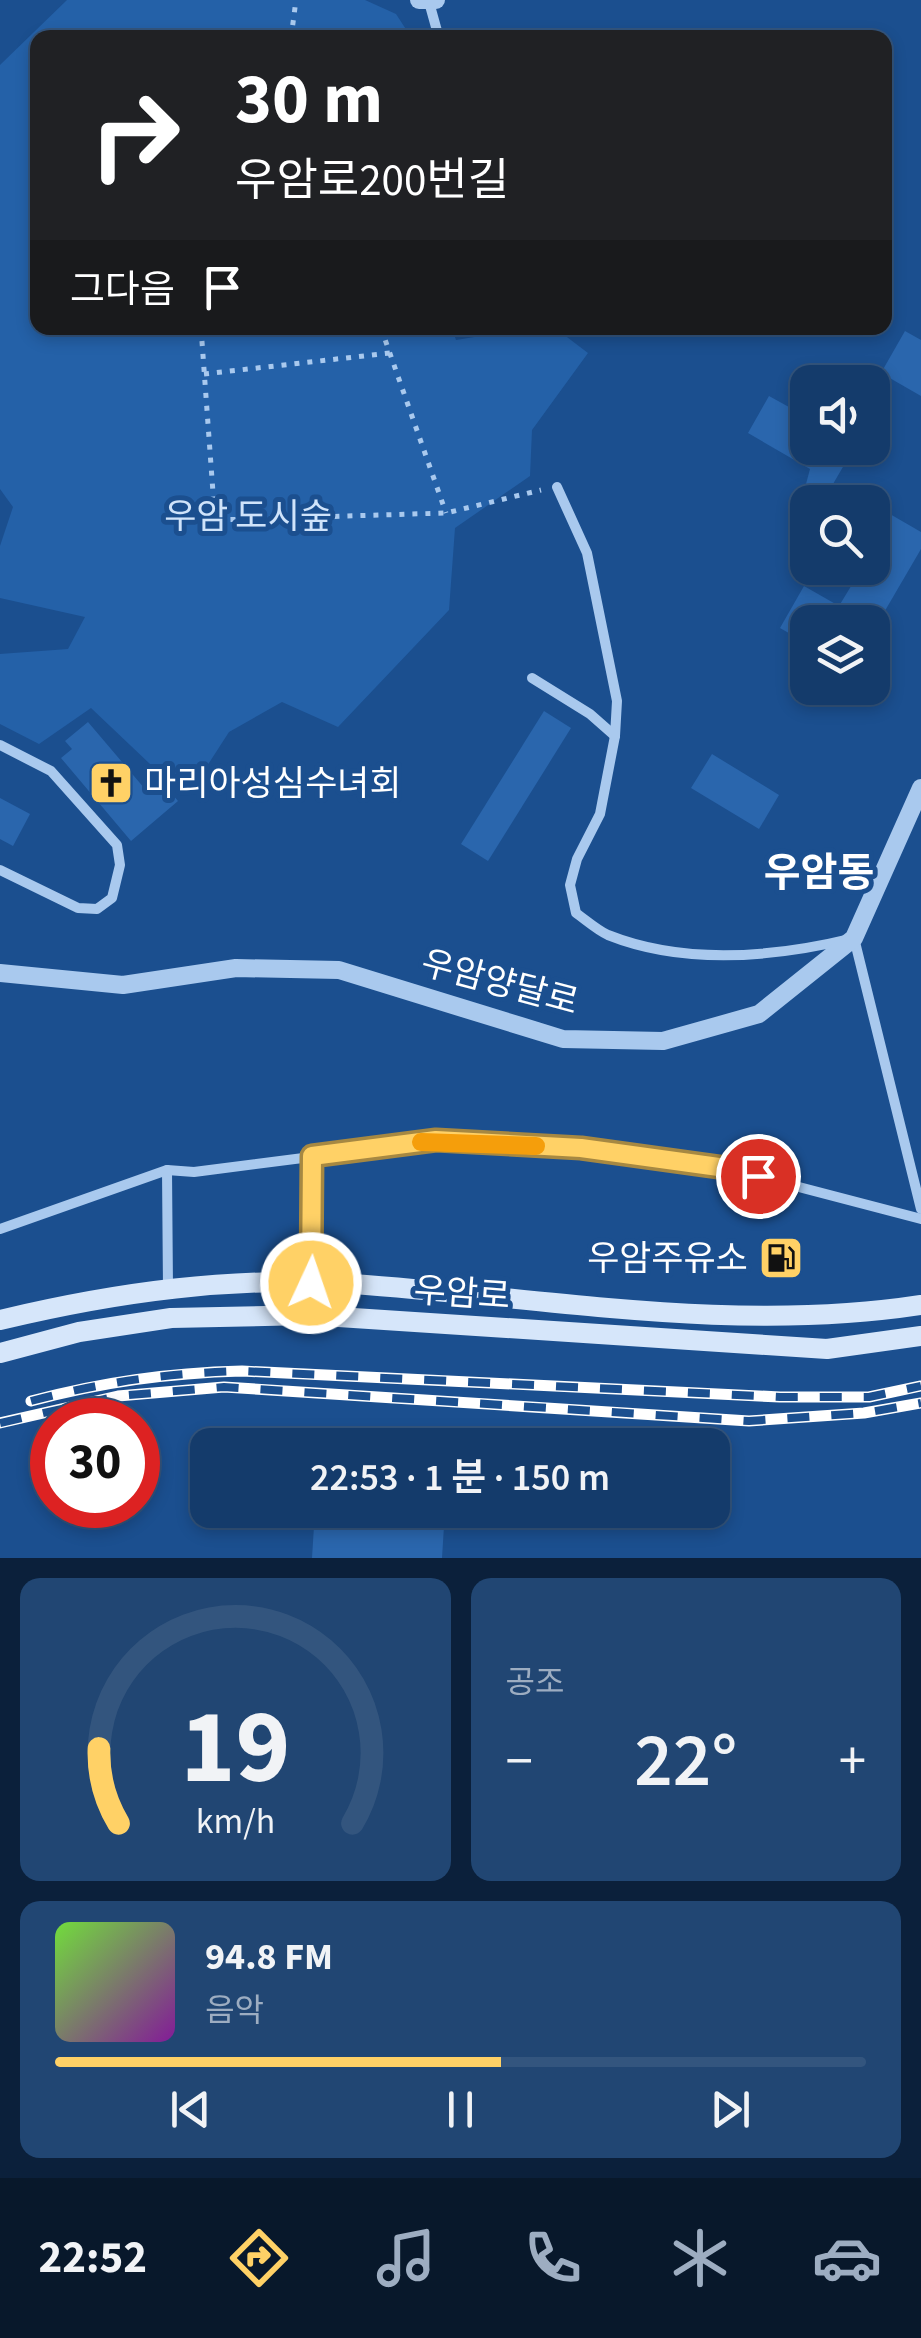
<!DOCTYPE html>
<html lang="ko">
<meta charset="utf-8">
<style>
body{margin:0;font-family:"Source Sans 3","Noto Sans KR",sans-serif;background:#214673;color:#f1f3f6;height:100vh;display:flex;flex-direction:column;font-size:38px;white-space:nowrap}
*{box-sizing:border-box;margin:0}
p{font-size:32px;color:#9dadc1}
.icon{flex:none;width:55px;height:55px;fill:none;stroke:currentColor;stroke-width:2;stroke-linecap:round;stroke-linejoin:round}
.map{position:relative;height:1558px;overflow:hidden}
.sheet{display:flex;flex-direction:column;gap:20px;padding:20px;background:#0b203b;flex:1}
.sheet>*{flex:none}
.top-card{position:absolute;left:30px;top:30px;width:862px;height:305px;border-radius:20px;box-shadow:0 5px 15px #0003,0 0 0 2px #33557e;background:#202124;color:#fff;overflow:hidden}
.controls{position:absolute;left:790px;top:365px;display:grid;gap:20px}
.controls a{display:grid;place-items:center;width:100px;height:100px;border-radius:20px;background:#143b6b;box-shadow:0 5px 15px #0003,0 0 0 2px #33557e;font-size:50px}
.speed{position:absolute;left:30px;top:1398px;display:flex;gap:20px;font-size:50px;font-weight:700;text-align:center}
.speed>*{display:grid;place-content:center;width:130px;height:130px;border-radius:50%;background:#143b6b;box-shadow:0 5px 15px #0003,0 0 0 2px #33557e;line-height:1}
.speed .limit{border:15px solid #d22;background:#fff;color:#111}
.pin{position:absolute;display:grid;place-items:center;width:85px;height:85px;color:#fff;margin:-42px;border:5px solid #fff;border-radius:50%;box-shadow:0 2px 10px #0007}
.me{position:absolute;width:110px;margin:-55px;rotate:3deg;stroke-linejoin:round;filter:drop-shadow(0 0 8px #0008)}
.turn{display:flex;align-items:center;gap:35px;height:210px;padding:0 40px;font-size:45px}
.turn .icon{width:130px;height:130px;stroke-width:2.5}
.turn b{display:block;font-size:70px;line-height:85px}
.then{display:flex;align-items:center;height:95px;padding:0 40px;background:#0003;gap:20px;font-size:38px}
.big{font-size:75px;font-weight:600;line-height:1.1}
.sheet .tile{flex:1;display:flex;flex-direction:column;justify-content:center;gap:15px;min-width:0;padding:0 35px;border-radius:20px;background:#214673}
.sheet .dial{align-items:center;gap:0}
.dial svg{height:260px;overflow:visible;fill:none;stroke:#33557e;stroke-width:7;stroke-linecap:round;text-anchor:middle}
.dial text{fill:#f1f3f6;stroke:none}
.song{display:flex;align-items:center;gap:30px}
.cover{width:120px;height:120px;border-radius:15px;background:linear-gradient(135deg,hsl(100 70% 55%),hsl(290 70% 35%))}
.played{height:10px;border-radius:5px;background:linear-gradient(90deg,#ffd166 55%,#33557e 55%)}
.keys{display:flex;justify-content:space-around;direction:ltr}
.heat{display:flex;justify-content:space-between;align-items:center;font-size:55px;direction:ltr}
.sheet .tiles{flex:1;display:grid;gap:20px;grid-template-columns:1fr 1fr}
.tile:last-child{grid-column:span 2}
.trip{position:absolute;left:190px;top:1428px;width:540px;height:100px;border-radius:20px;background:#143b6b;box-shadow:0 5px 15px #0003,0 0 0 2px #33557e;font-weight:600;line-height:100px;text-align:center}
.tab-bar{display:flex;height:160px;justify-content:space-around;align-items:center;background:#08182b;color:#9dadc1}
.tab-bar .icon{width:70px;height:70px}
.tab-bar .on{color:#ffd166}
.tab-bar b{font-size:45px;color:#f1f3f6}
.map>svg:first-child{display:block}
</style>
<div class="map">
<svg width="921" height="1558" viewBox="0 0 921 1558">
<rect width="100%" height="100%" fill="#1b4f8f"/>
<!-- green -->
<polygon fill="#2461a8" points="67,0 365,0 396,14 411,37 38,38 38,328 452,328 456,340 531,328 555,328 588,353 532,430 530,476 455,528 449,610 338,727 282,702 229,732 198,780 169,782 91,708 39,744 0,724 0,654 68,649 85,617 0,598 0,546 13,507 0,489 0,65"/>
<!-- building -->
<g fill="#2a66ad">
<polygon points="905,331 921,340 921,396 881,373"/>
<polygon points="769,396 798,412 808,396 808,448 854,448 826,496 806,484 810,469 748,433"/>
<polygon points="883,510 921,532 921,549 872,633 872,622 808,622 808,644 780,628 804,586 839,606 862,568 872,568 872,528"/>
<polygon points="544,711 571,728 488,861 461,844"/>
<polygon points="88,722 145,789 158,778 178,801 131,841 61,758 72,749 65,741"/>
<polygon points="712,754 779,795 759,829 691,788"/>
<polygon points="0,798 30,814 13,846 0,839"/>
<polygon points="315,1510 445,1510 442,1558 312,1558"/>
</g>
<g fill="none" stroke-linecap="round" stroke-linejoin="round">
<!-- path -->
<g stroke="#a9c9ee" stroke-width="5" stroke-dasharray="5 8" stroke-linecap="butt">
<polyline points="291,38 296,0"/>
<polyline points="201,328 215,520 446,513 541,490"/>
<polyline points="381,328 446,513"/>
<polyline points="204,374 390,353"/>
</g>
<!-- minor -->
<g stroke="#a9c9ee" stroke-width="10">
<polyline points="429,2 439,38"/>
<path d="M557 487 587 553 617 701 615 736 600 814 577 859 570 885 576 913C586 920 597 930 608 935 686 966 776 957 854 938L921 1209"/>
<polyline points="532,678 590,714 615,736"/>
<polyline points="0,745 51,771 117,845 120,865 112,898 97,909 78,908 0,870"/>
<polyline points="167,1170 168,1289"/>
<polyline points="0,1229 167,1170 194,1172 436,1141 581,1148 726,1168 921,1219"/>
<polyline points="311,1283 312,1156"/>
</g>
<!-- tertiary -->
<g stroke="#a9c9ee" stroke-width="18">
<polyline points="419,0 436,0"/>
<polyline points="0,973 123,985 236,968 339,970 563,1039 663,1041 759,1014 854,938 921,788"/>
</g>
<!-- secondary -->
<g stroke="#d6e6fa" stroke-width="20">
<path d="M0 1320C117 1292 233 1276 353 1284 541 1297 733 1334 921 1305"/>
<polyline points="0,1353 79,1332 171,1318 308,1315 827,1349 921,1336"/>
</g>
<defs>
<g id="rail">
<path d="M31 1401C103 1382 167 1373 242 1371L780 1397H869L921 1386"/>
<polyline points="0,1423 118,1396 224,1387 749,1421 864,1413 921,1403"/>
</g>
</defs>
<!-- rail casing -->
<use href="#rail" stroke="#fff" stroke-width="11"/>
<!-- rail -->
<use href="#rail" stroke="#1b4f8f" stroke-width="8" stroke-dasharray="22" stroke-linecap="butt"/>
</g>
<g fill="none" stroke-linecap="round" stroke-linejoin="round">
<defs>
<polyline id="route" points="311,1283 312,1156 436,1140 581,1148 726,1168 758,1176"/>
</defs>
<!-- route casing -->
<use href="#route" stroke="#a68842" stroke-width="25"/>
<!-- route -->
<use href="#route" stroke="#ffd166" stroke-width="18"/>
<!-- slow -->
<polyline stroke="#f59e0b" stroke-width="18" points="421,1142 536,1146"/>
</g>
<!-- icons -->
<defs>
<symbol id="church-square" viewBox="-11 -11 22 22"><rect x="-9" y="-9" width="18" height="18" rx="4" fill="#ffd166" stroke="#1b4f8f"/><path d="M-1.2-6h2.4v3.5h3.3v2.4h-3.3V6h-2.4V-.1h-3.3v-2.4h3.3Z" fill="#111"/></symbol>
<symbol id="fuel-square" viewBox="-11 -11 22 22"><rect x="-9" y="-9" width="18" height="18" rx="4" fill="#ffd166" stroke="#1b4f8f"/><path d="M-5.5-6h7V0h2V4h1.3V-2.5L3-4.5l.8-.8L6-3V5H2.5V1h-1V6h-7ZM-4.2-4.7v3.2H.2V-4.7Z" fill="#111"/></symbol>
</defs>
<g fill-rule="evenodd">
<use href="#church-square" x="86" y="758" width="50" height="50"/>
<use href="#fuel-square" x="756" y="1233" width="50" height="50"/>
</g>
<g text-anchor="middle" stroke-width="10" stroke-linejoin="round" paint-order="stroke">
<!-- park labels -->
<g font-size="35" fill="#cfe3fa" stroke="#1b4f8f">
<text x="248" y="528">우암 도시숲</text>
</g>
<!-- poi labels -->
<g font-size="35" fill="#fff" stroke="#1b4f8f" text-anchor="start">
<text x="144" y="795">마리아성심수녀회</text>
<text x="748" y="1270" text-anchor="end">우암주유소</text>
</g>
<!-- street labels -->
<g font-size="35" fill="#fff" stroke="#1b4f8f">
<text transform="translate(500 982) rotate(15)" y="12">우암양달로</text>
<text transform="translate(462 1293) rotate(4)" y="12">우암로</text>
</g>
<!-- quarter labels -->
<g font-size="40" font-weight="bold" fill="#fff" stroke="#1b4f8f">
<text x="819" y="886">우암동</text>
</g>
</g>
</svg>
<div class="controls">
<a><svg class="icon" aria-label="sound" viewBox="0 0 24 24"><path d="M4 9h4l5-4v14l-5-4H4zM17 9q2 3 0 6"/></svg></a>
<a><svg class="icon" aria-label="search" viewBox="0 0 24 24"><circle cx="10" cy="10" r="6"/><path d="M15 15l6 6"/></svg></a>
<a><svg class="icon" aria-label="layers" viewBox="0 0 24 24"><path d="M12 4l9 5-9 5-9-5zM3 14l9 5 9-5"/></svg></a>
</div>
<div class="speed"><div class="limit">30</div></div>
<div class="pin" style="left:758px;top:1176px;background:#d93025"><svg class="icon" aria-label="arrive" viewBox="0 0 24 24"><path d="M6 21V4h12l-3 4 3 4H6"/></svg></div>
<svg class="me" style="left:311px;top:1283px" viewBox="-20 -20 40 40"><circle r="17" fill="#ffd166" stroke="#fff" stroke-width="3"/><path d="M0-11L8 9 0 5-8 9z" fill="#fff"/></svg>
<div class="trip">22:53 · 1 분 · 150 m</div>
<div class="top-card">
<div class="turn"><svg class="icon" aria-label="right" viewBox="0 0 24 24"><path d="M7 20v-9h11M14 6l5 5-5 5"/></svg><div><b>30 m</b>우암로200번길</div></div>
<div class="then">그다음<svg class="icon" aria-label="arrive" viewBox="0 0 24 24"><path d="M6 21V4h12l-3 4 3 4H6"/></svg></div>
</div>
</div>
<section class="sheet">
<div class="tiles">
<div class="tile dial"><svg viewBox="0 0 100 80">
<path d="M14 69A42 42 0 1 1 86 69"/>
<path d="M14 69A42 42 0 0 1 8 46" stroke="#ffd166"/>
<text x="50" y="56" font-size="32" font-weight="700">19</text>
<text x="50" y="72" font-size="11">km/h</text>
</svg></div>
<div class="tile"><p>공조</p>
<div class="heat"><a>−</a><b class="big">22°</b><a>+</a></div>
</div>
<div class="tile">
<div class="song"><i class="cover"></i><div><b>94.8 FM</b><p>음악</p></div></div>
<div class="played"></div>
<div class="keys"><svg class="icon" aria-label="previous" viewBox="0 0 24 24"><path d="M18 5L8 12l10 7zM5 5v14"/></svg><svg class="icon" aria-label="pause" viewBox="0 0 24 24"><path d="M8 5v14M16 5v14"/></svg><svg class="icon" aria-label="next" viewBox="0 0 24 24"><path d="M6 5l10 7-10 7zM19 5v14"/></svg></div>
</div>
</div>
</section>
<nav class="tab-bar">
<b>22:52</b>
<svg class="icon on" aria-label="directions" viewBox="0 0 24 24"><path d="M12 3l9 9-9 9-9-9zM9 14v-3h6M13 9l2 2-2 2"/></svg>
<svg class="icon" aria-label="music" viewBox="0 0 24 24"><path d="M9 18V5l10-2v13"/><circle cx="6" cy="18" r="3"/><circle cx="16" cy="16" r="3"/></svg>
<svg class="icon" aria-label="phone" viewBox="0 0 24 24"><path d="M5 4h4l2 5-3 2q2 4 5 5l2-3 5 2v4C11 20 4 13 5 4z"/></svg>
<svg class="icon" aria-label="climate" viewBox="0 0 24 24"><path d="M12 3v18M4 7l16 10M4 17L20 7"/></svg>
<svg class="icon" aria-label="car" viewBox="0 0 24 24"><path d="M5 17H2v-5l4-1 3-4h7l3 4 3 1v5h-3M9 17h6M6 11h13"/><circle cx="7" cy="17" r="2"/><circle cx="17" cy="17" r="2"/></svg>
</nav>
